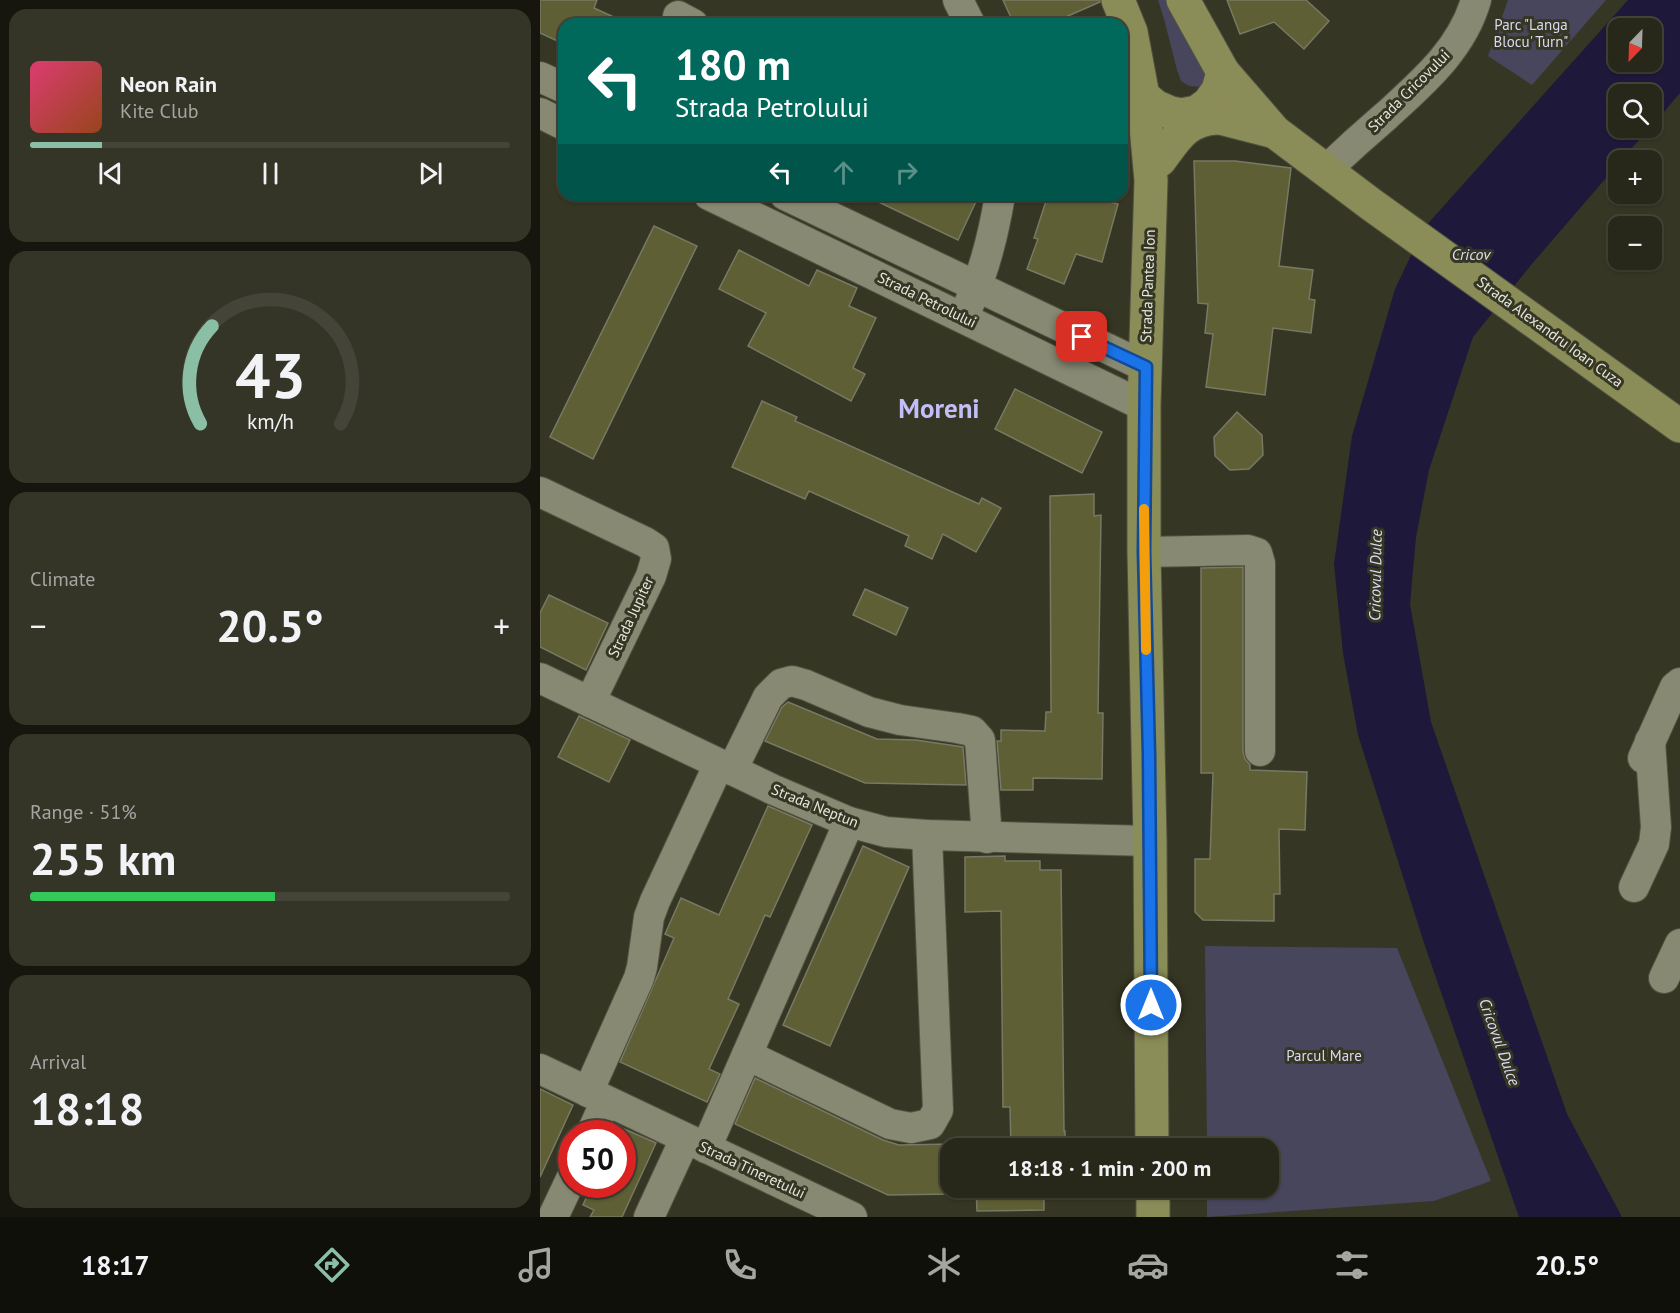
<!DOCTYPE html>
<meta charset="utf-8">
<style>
body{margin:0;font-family:"PT Sans",sans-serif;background:#343427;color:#f1f3f6;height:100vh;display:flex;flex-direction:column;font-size:22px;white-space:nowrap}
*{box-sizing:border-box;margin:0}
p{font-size:20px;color:#a5a6a2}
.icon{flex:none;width:33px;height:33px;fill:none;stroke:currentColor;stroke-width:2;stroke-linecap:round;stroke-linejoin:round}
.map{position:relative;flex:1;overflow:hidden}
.side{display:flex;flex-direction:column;gap:9px;padding:9px;background:#16160e;width:540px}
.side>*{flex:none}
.guide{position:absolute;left:18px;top:18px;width:570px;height:183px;border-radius:18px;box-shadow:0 2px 4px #0004,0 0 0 2px #444439;background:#00695c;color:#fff;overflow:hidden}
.needle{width:39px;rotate:203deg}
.fabs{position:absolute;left:1068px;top:18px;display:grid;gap:12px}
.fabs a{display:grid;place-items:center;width:54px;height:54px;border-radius:12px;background:#28281a;box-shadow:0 2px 4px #0004,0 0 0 2px #444439;font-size:30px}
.speed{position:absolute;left:18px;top:1120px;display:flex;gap:12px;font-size:30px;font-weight:700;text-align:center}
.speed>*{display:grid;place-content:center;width:78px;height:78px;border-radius:50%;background:#28281a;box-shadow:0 2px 4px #0004,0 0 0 2px #444439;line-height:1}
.speed .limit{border:9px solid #d22;background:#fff;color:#111}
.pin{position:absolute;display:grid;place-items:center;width:51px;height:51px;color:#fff;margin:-26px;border-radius:12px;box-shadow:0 3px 9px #0006}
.me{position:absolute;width:66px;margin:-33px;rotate:0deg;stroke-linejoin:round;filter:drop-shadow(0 0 4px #0008)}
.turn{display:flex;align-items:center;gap:21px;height:126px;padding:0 18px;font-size:27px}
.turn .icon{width:78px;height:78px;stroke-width:2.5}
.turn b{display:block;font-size:42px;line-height:51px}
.lanes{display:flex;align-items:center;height:57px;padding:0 18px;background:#0003;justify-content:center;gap:30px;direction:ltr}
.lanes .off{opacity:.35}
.big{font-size:45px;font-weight:600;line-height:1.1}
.side .tile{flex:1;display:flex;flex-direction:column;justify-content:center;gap:9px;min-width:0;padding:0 21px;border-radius:18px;background:#343427}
.side .dial{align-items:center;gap:0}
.dial svg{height:156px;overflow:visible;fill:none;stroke:#444439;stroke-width:7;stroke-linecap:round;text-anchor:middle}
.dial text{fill:#f1f3f6;stroke:none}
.song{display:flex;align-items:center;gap:18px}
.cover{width:72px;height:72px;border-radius:9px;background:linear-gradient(135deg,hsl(340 70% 55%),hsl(20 70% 35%))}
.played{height:6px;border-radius:3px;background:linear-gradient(90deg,#8abfa5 15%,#444439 15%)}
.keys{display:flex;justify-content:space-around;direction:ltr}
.heat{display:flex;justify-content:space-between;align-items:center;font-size:33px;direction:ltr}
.charge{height:9px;border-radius:4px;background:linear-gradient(90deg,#34c759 51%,#444439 0)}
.trip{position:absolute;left:400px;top:1138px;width:339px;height:60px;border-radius:18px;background:#28281a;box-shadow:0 2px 4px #0004,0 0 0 2px #444439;font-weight:600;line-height:60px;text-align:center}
.tab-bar{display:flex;height:96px;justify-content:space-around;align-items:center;background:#10100a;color:#a5a6a2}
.tab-bar .icon{width:42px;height:42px}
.tab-bar .current{color:#8abfa5}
.tab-bar b{font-size:27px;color:#f1f3f6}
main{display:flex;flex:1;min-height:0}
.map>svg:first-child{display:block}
</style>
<main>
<section class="side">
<div class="tile">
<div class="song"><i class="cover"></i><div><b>Neon Rain</b><p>Kite Club</p></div></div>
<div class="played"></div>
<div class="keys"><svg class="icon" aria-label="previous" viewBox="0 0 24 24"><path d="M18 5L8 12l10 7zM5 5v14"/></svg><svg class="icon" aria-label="pause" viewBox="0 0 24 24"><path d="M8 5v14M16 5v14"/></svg><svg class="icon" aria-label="next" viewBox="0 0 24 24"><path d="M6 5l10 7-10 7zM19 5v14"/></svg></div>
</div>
<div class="tile dial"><svg viewBox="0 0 100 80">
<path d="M14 69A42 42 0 1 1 86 69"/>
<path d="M14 69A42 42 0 0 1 20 19" stroke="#8abfa5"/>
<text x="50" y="56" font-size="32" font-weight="700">43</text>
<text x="50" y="72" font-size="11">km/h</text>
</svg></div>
<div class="tile"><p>Climate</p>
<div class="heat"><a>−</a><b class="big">20.5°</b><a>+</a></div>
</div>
<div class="tile"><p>Range · 51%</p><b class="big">255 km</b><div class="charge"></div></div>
<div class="tile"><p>Arrival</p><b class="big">18:18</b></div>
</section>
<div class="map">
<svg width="1140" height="1217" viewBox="0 0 1140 1217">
<rect width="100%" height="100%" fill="#353623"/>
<!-- green -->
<g fill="#48465d">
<polygon points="618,0 635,0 674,66 662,87 649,86 641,81 637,70 624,19"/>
<polygon points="968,0 1066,0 992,85 948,56"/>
<polygon points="665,946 857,948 951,1181 894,1201 667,1217 667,1188 729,1188 729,1149 667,1149"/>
</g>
<!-- water -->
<path fill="#1e183a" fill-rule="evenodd" d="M1088 0H1140V93L1112 126V94H1078V128H1110L1081 160H1078V164L991 265 933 337 889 470 876 537 870 604 891 722 1027 1114 1082 1217H979L885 946 818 735 803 653 794 564 812 436 855 289 884 228ZM1078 28H1112V62H1078Z"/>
<!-- building -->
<g fill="#5e5f34" stroke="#787964" stroke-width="1.5">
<polygon points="0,0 57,0 54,8 89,24 24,24 24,44 0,33"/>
<polygon points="463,0 560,0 560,2 521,19 523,24 474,24"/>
<polygon points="687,0 766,0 789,21 764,49 734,22 700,34"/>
<polygon points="654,161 695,161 751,168 739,266 773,270 769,299 775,300 771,333 733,328 725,395 666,387 673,334 665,333 668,304 658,303"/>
<polygon points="324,195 439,195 418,240"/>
<polygon points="508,195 553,195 553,198 578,204 562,262 536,254 524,284 487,269 498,239 494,238"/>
<polygon points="114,226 157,246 53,459 10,437"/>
<polygon points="199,250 269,286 277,270 317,288 309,306 336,318 313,368 325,374 311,401 208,346 226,313 179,289"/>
<polygon points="475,389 562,432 542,473 455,429"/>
<polygon points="222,401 257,417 255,421 439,504 442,498 461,508 436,552 403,534 392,559 365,546 369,536 269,491 265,499 192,467"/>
<polygon points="697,412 722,435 723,455 709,469 690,470 675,456 674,437"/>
<polygon points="554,494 554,516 561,515 558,713 563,713 562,779 493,778 493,790 461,790 457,741 461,741 461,730 505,731 506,712 511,712 510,496"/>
<polygon points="703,567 703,752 705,759 710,765 710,770 767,772 765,830 739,829 740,894 734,894 734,921 663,920 655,912 655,859 670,859 673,773 661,773 661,568"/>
<polygon points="325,589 368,608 356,635 313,615"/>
<polygon points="9,595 68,623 46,670 0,647 0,613"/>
<polygon points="248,702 337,739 376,740 423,747 426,785 325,783 225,741 242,707"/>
<polygon points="39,716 90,740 69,782 18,757"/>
<polygon points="228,806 272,825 230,917 225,915 188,999 199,1004 169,1069 180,1074 167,1102 80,1062 134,938 125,934 141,898 179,915"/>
<polygon points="323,846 369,867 290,1046 243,1025"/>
<polygon points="465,856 465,861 500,861 500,870 521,870 524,1131 525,1131 525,1149 471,1149 470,1107 463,1107 461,911 425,912 425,857"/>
<polygon points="215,1078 343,1140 359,1145 411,1144 411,1194 348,1195 195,1124"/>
<polygon points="0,1089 33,1105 0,1177"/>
<polygon points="82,1128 116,1143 82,1217 50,1217 54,1210 43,1205 52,1185 82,1185"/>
<polygon points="436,1188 504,1188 504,1210 437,1211"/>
</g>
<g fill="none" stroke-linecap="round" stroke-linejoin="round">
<defs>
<g id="minor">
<polyline points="418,0 430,24"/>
<polyline points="138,16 153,24"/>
<polyline points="0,77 24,88"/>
<polyline points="0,113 24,125"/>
<path d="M785 171C805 152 826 133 847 115 883 82 922 49 936 0"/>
<polyline points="169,195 604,406"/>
<polyline points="245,195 606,367"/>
<path d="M429 304C445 270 454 232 460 195"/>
<polyline points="0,492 105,542 114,548 116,559 111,576 50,702"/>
<polyline points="604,552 708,550 717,553 720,563 720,751"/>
<polyline points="0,678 234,790 309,822 346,832 387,835 610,841"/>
<polyline points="1103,758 1135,687 1140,683"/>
<polyline points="192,770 228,697 241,684 252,681 266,685 329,712 360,720 417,728 432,731 440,740 447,838"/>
<polyline points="1094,887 1114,844 1116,827 1110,741"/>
<polyline points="1124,978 1140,944"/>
<polyline points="207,1055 350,1124 371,1128 390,1124 398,1110 387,835"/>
<polyline points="0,1069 312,1217"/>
<polyline points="48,1092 99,978 102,967 109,917 115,901 179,764"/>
<polyline points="51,1134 66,1101"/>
<polyline points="166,1148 309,822"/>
<polyline points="13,1217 32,1177"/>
<polyline points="109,1217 145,1139"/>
</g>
<g id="major">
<polyline points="578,0 591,32 603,96 615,106 631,113 641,115 657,112 669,103 678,90 683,72 643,0"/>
<polyline points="683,72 735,132 832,205 1140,426"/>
<polyline points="603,96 611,180 604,406 604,552 610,841 612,1149"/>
<polyline points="657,112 735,132"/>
<path d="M620 160C637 137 646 120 676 118"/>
<polyline points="613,1188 613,1217"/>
</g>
</defs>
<!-- minor casing -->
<use href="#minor" stroke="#525241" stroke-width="32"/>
<!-- major casing -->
<use href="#major" stroke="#525241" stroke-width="35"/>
<!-- minor -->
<use href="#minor" stroke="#878973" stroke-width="30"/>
<!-- major -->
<use href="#major" stroke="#8b8d58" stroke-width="33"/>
</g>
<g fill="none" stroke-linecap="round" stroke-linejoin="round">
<defs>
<polyline id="route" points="542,337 606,367 604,552 609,755 611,1005"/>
</defs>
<!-- route casing -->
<use href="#route" stroke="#114b97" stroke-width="15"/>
<!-- route -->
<use href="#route" stroke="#1a73e8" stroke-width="10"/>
<!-- slow -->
<polyline stroke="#f59e0b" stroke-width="10" points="604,509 606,650"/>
</g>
<g text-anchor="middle" stroke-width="6" stroke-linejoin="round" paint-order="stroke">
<!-- park labels -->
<g font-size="15" fill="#dbd9f4" stroke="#353623">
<text x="991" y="30">Parc "Langa<tspan x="991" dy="17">Blocu' Turn"</tspan></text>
<text x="784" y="1061">Parcul Mare</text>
</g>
<!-- street labels -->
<g font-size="15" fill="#e7e8dc" stroke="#353623">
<text transform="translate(869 91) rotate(-45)" y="5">Strada Cricovului</text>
<text transform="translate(608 286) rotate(-88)" y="5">Strada Pantea Ion</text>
<text transform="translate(387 300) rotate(26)" y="5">Strada Petrolului</text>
<text transform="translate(1010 332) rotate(36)" y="5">Strada Alexandru Ioan Cuza</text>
<text transform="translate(91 617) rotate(-65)" y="5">Strada Jupiter</text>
<text transform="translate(275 806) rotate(22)" y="5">Strada Neptun</text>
<text transform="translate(212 1170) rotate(25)" y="5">Strada Tineretului</text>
</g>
<!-- water labels -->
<g font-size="16" font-style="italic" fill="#dddbf6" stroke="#353623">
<text x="931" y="260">Cricov</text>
<text transform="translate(835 575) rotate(-89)" y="6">Cricovul Dulce</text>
<text transform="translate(960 1042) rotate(70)" y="6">Cricovul Dulce</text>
</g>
<!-- town labels -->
<g font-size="27" font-weight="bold" fill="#c3bef8" stroke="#353623">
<text x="399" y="418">Moreni</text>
</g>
</g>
</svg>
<div class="fabs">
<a><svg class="needle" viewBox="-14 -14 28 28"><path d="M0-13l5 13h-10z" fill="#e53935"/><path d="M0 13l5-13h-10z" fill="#a5a6a2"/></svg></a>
<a><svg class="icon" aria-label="search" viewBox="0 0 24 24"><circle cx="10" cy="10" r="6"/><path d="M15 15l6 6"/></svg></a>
<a>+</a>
<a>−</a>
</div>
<div class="speed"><div class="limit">50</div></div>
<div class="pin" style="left:542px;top:337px;background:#d93025"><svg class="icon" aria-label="arrive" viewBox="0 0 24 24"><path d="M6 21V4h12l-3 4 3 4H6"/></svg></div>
<svg class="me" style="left:611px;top:1005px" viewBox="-20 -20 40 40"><circle r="17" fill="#1a73e8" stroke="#fff" stroke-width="3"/><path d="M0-11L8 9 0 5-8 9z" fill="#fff"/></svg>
<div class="trip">18:18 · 1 min · 200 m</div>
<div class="guide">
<div class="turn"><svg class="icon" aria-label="left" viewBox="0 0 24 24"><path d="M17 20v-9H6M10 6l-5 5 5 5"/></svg><div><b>180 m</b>Strada Petrolului</div></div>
<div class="lanes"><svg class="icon" aria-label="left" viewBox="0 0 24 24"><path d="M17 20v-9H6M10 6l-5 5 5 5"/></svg><svg class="icon off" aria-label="ahead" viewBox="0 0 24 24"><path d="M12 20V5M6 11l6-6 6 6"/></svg><svg class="icon off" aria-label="right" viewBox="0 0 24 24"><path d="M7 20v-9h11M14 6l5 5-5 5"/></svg></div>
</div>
</div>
</main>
<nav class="tab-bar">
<b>18:17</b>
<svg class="icon current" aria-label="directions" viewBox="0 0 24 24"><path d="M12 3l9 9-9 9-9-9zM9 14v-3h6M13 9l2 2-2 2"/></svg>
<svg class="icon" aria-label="music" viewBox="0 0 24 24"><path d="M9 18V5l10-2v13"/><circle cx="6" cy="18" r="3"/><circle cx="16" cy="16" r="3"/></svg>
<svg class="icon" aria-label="phone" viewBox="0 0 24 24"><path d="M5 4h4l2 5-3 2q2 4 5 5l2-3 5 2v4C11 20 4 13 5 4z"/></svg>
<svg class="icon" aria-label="climate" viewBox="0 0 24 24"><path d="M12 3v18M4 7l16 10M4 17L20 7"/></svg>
<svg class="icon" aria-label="car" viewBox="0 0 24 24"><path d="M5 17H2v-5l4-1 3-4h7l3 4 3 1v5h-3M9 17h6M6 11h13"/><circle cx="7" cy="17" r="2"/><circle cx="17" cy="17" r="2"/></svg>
<svg class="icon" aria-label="filters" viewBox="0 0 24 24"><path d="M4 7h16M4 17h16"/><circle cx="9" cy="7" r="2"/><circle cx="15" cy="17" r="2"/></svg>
<b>20.5°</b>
</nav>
